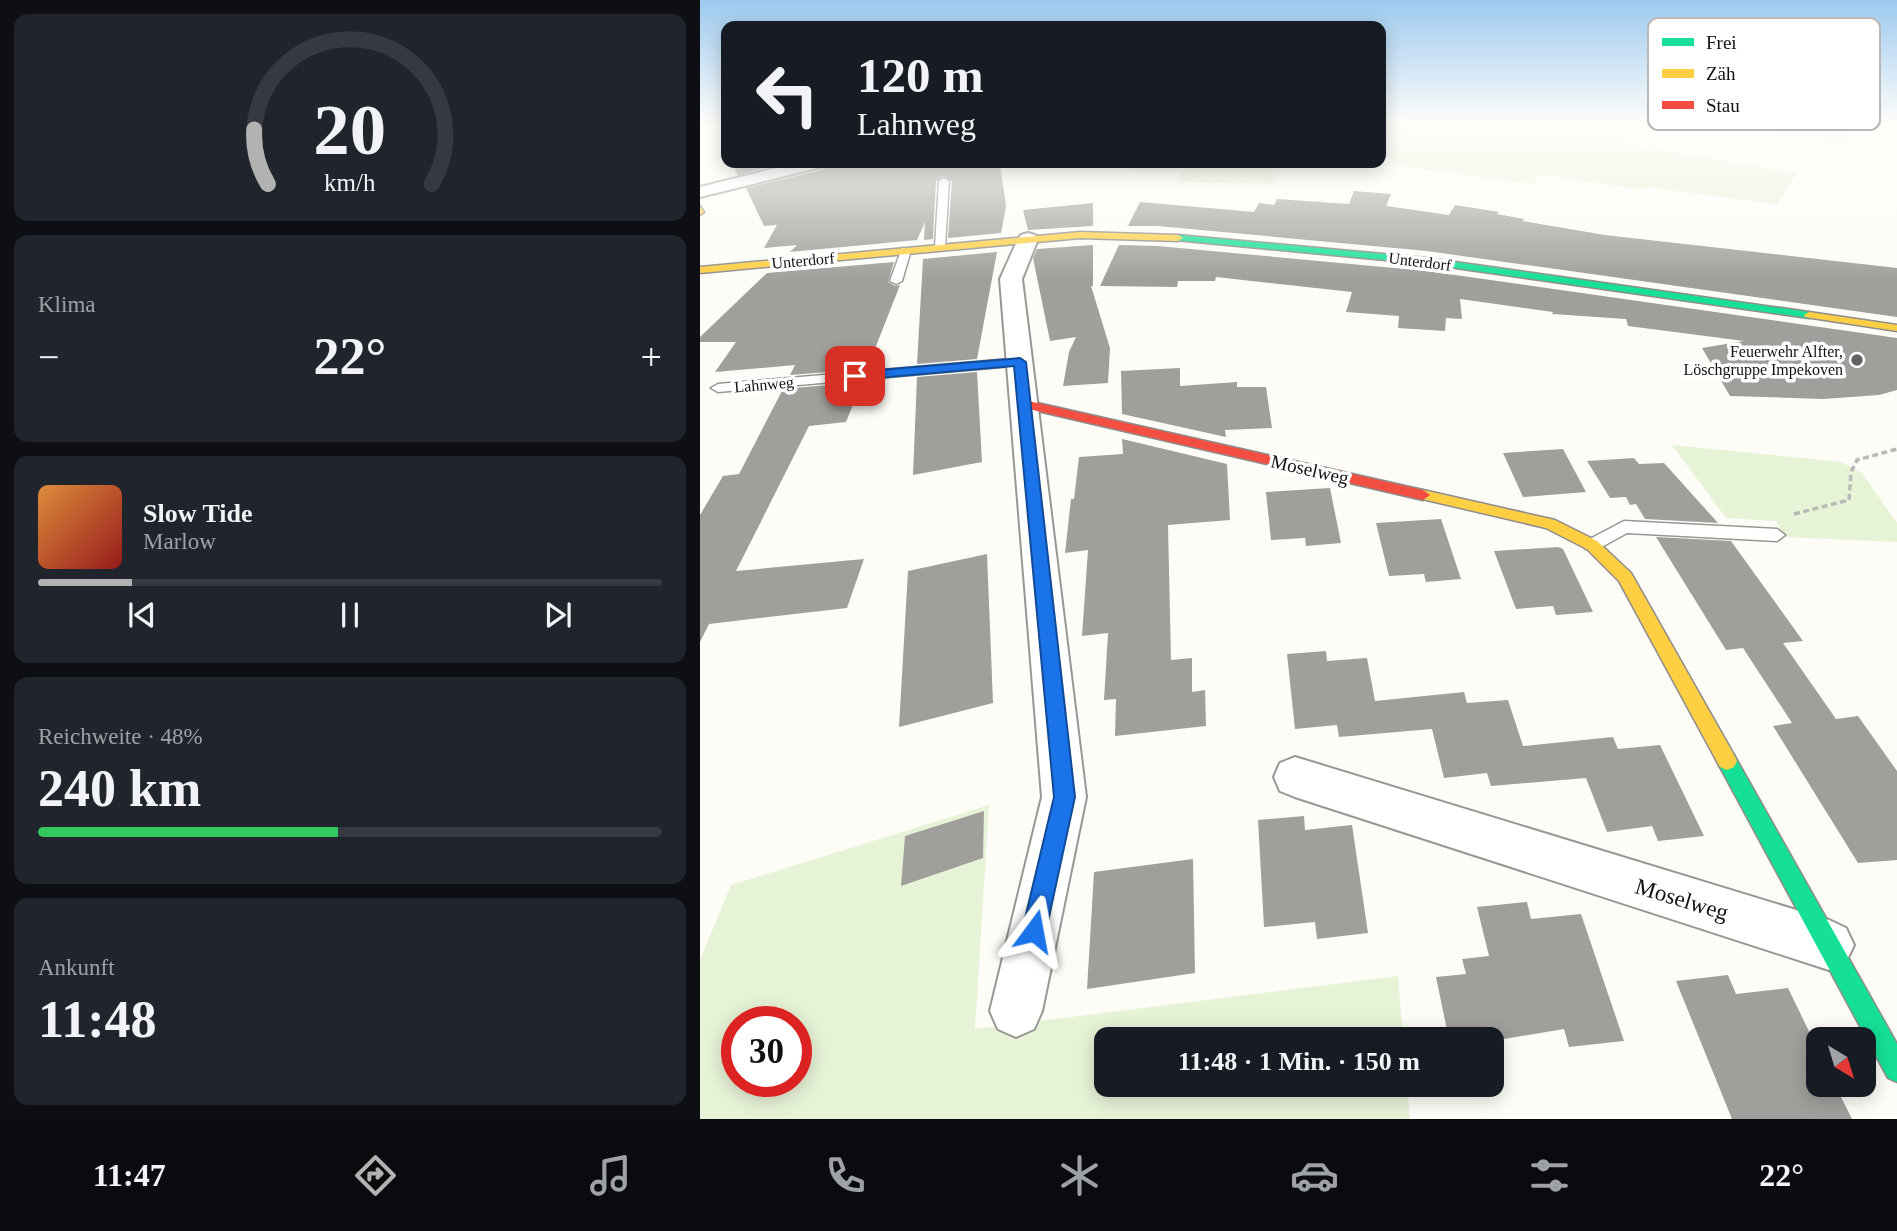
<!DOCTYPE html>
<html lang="de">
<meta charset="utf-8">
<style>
body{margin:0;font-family:Georgia,serif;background:#20242c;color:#f1f3f6;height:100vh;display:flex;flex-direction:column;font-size:26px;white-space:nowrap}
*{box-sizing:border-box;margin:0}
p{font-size:23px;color:#9ea1a6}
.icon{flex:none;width:38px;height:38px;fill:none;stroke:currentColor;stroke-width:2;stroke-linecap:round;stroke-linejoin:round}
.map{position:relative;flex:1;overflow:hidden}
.drawer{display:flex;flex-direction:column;gap:14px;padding:14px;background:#0d0f14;width:700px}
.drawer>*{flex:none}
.hud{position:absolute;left:21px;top:21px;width:665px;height:147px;border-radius:14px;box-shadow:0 4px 18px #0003;background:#171b24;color:#f1f3f6;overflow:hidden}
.needle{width:46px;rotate:142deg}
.controls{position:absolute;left:1106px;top:1027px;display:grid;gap:14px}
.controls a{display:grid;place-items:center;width:70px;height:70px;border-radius:14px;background:#171b24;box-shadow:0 4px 18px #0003;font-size:35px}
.speed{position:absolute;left:21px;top:1006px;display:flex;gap:14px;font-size:35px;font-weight:700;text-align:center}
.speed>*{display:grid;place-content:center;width:91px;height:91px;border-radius:50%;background:#171b24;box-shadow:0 4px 18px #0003;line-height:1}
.speed .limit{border:10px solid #d22;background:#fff;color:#111}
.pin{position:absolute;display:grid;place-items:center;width:60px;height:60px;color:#fff;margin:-30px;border-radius:14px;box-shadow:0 4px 10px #0006}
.me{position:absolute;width:77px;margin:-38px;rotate:13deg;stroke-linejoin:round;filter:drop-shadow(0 0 5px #0008)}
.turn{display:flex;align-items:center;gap:24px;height:147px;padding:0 21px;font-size:32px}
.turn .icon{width:91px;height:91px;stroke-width:2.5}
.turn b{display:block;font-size:49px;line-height:60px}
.big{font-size:52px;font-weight:800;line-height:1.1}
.drawer .tile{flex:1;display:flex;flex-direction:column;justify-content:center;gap:10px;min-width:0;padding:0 24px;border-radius:14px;background:#20242c}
.drawer .dial{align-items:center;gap:0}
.dial svg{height:182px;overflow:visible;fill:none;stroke:#363941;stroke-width:7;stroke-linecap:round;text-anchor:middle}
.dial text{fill:#f1f3f6;stroke:none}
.song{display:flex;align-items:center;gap:21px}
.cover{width:84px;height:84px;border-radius:10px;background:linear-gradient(135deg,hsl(30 70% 55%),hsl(0 70% 35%))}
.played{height:7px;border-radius:4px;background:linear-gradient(90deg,#b2b2b3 15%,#363941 15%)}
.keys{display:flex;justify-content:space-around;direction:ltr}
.heat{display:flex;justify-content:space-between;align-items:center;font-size:38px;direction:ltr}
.charge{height:10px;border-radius:5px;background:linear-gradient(90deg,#34c759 48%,#363941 0)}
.trip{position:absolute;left:394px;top:1027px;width:410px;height:70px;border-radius:14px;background:#171b24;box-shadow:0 4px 18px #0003;font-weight:800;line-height:70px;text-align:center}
.dock{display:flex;height:112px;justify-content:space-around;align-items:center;background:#090b0e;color:#9ea1a6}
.dock .icon{width:49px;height:49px}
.dock .selected{color:#b2b2b3}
.dock b{font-size:32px;color:#f1f3f6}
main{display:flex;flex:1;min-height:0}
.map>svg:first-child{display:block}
</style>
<main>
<section class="drawer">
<div class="tile dial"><svg viewBox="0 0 100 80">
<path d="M14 69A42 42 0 1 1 86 69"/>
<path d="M14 69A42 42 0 0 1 8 45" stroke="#b2b2b3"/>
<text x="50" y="56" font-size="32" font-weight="700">20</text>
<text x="50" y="72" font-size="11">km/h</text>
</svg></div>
<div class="tile"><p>Klima</p>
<div class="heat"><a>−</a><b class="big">22°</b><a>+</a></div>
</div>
<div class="tile">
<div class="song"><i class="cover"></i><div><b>Slow Tide</b><p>Marlow</p></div></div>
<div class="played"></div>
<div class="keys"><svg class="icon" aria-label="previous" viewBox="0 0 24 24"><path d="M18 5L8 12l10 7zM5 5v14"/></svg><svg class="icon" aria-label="pause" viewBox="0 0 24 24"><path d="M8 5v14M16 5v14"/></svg><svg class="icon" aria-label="next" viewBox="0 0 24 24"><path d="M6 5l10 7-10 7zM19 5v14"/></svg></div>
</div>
<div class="tile"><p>Reichweite · 48%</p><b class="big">240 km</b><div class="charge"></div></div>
<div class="tile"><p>Ankunft</p><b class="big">11:48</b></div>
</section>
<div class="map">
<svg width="1197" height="1119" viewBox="0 0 1197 1119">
<rect width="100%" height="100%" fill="#fdfcf7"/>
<!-- green -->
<g fill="#e7f3d7" fill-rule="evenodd">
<polygon points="681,124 929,124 930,145 1097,173 1077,204 955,188 937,189 839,174 834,184 692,165 691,158 681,158"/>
<polygon points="1006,124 1153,124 1143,147"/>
<polygon points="432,163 584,163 573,184 477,182 480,172 429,171"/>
<polygon points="972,445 1141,462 1162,473 1197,523 1197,542 1085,537 1076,521 1026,518"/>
<path d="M289 805 275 1029 698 976 703 1039 406 1040V1085H707L710 1119H0V960L31 885ZM37 1022H96V1082H37Z"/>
</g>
<!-- building -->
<g fill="#a19f9c">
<polygon points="32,163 86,163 38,175"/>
<polygon points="126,163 300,163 306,206 301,233 248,238 252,181 243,176 236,181 233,239 224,240 225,222 217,240 90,252 97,245 64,248 77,225 64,226 46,188 122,170"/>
<polygon points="654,191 691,194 686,206 749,215 755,205 799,212 797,214 824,219 823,221 905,235 1197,268 1197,317 727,251 458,226 428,226 440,202 554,212 559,203 574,205 577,199 649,204"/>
<polygon points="393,203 393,226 328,230 323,210"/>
<polygon points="393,245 393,286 391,286 410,348 408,383 363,386 369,352 376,337 350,341 333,258 337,249"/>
<polygon points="419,245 458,246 727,271 1197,338 1197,390 1179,395 1123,399 1030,396 1002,348 1044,341 928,326 926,319 852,314 853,312 760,299 762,319 746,318 745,331 698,328 699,316 646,312 652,292 516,277 515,281 478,281 477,287 400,286"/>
<polygon points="297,252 277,359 217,364 223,259"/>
<polygon points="194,262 188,282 195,286 200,285 167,369 90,375 95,365 15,372 36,342 0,342 0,337 67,273"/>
<polygon points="480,368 480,386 537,382 537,387 566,387 572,428 525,430 526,437 422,414 421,371"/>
<polygon points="277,372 282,462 213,475 217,377"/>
<polygon points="162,382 146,422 109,426 36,571 164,559 147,608 9,624 0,642 0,515 23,476 39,474 83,389"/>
<polygon points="422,439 527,464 530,520 468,525 471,660 492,658 492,692 505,690 506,726 415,736 416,699 404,700 408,633 382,636 388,550 365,553 371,499 374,499 379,457 423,454"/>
<polygon points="863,449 886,492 823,497 803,453"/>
<polygon points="934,458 939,464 964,463 1018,523 945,519 936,504 930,505 926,497 910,498 887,461"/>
<polygon points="630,488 641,543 606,546 605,538 571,540 566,492"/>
<polygon points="741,519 761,579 726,582 724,574 689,576 676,523"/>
<polygon points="956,537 1031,541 1103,641 1083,643 1136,719 1158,716 1197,771 1197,860 1158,863 1073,726 1092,723 1043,648 1026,650"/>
<polygon points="858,547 863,549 893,612 856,615 853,606 816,609 794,551"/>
<polygon points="287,554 293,703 199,727 208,571"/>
<polygon points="626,651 627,661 667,658 675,701 764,692 767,703 808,700 823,746 913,737 918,749 960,745 1004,836 958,841 952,826 907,832 886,778 791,786 787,773 744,778 732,729 639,737 637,725 595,729 587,654"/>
<polygon points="284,811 283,858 201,886 205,836"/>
<polygon points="604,816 605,830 652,825 668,933 617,939 615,922 564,927 558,820"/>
<polygon points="493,859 495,973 387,989 394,872"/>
<polygon points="827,902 831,919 881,914 924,1041 869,1047 864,1029 798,1040 749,1040 736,977 766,974 762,959 789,956 777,907"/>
<polygon points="1028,975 1036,994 1088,988 1118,1050 1118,1085 1135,1085 1152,1119 1032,1119 976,981"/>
</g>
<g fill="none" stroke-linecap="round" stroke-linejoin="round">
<defs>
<g id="lane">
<polygon points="244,178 249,181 245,247 240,250 235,247 239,181"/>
<polygon points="202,248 211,250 202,281 196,284 190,281"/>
<polygon points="320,358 325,359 325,365 18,392 11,388 18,384"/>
<polygon points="924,521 1077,529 1085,535 1077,541 927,533 898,549 886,549 883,545 886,541"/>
</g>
<g id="street">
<polygon points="96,163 123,163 121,167 0,197 0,187"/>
<polygon points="328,233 335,235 338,239 322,279 386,797 342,1011 334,1029 316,1037 298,1029 290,1011 342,797 300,279 318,239 321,235"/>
<polygon points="595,757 1129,920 1146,928 1154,945 1146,962 1129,970 595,797 580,791 574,777 580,763"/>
</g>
<g id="fast">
<polygon points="478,235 727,258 1109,312 1114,315 1109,318 727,264 475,240 475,236"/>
<polygon points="1027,752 1034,755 1197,1044 1197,1082 1188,1078 1020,767 1017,761 1020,755"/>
</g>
<g id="slow">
<polygon points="0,206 4,212 0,215"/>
<polygon points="380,232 478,235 483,238 478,241 380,238 0,273 0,267"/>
<polygon points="1109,312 1197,325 1197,331 1105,317 1104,315"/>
<polygon points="723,490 855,520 897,541 931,573 1034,755 1037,761 1034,767 1027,770 1020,767 919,581 887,549 846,528 718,498 716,495 718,492"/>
</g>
<polygon id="jam" points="324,400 723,490 730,495 723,500 320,407 320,401"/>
</defs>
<!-- lane casing -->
<use href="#lane" stroke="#979795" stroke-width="3"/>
<!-- street casing -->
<use href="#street" stroke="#979795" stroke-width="4"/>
<!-- fast casing -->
<use href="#fast" stroke="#8e8d8b" stroke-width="3"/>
<!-- slow casing -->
<use href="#slow" stroke="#8e8d8b" stroke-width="3"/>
<!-- jam casing -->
<use href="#jam" stroke="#8e8d8b" stroke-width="3"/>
<!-- path -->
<polyline stroke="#b9b9b8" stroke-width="3.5" stroke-dasharray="6 3.5" stroke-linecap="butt" points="1094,514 1149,500 1151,472 1157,460 1197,449"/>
<!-- lane -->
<use href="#lane" fill="#fffffe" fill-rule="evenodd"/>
<!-- street -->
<use href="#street" fill="#fffffe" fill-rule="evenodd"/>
<!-- fast -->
<use href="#fast" fill="#16e098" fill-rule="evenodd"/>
<!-- slow -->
<use href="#slow" fill="#ffcf43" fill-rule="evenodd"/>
<!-- jam -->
<use href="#jam" fill="#f24e42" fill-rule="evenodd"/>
</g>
<!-- sky -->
<linearGradient id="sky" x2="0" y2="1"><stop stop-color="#9dc9ee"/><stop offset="0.44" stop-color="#fefefb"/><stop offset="1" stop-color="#fefefb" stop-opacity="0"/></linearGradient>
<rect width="1197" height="281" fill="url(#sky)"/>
<!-- route -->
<polygon fill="#1a73e8" stroke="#114b97" stroke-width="2" points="320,358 326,362 375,797 346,931 342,939 334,943 326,939 322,931 354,797 314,366 155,380 149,376 155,372"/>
<!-- markers -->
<circle fill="#646362" stroke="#fff" stroke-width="2.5" cx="1157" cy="360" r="7"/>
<g text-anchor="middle" stroke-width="7" stroke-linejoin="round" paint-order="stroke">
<!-- far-street labels -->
<g font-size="16" fill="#111" stroke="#fff">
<text transform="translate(103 260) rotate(-5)" y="6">Unterdorf</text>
<text transform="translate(720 261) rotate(7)" y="6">Unterdorf</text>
<text transform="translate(64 384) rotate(-5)" y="6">Lahnweg</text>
</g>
<!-- far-poi labels -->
<g font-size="16" fill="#111" stroke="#fff" text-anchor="end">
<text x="1143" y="357">Feuerwehr Alfter,<tspan x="1143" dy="18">Löschgruppe Impekoven</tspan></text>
</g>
<!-- street labels -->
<g font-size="19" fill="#111" stroke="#fff">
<text transform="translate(610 469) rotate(13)" y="7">Moselweg</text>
</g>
<!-- near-street labels -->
<g font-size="23" fill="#111" stroke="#fff">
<text transform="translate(982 899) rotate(17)" y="8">Moselweg</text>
</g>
</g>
<!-- legend -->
<rect x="948" y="18" width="232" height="112" rx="10" fill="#fff" stroke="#b8b8b8" stroke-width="2"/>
<rect x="962" y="38" width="32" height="8" fill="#16e098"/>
<rect x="962" y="69" width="32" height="9" fill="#ffcf43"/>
<rect x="962" y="101" width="32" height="8" fill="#f24e42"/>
<g font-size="19" fill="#111">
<text x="1006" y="49">Frei</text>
<text x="1006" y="80">Zäh</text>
<text x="1006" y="112">Stau</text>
</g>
</svg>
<div class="controls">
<a><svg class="needle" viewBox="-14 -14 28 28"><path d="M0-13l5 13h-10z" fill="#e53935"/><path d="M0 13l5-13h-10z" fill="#9ea1a6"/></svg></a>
</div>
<div class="speed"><div class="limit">30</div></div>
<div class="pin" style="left:155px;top:376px;background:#d93025"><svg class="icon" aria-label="arrive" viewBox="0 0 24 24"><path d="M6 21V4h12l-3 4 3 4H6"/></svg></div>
<svg class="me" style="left:334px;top:931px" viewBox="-20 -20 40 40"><path d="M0-17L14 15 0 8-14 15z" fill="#1a73e8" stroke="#fff" stroke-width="4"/></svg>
<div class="trip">11:48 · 1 Min. · 150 m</div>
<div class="hud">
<div class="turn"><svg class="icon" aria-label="left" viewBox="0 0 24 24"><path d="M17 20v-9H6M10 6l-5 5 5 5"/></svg><div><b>120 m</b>Lahnweg</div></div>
</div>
</div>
</main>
<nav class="dock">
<b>11:47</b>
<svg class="icon selected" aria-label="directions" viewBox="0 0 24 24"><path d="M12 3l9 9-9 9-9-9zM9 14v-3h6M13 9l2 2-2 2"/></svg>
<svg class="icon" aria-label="music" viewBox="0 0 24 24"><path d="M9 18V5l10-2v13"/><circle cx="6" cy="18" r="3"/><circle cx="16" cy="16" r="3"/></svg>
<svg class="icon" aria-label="phone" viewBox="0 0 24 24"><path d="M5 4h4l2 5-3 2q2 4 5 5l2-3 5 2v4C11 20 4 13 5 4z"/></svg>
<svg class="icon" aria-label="climate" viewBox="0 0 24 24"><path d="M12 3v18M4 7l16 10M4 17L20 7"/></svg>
<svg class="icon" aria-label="car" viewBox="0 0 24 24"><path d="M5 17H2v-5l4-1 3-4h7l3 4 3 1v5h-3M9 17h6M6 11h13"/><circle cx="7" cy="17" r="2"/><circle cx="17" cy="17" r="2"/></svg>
<svg class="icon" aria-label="filters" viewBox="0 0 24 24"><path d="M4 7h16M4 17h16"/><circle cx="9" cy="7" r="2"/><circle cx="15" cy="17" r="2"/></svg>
<b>22°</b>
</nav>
